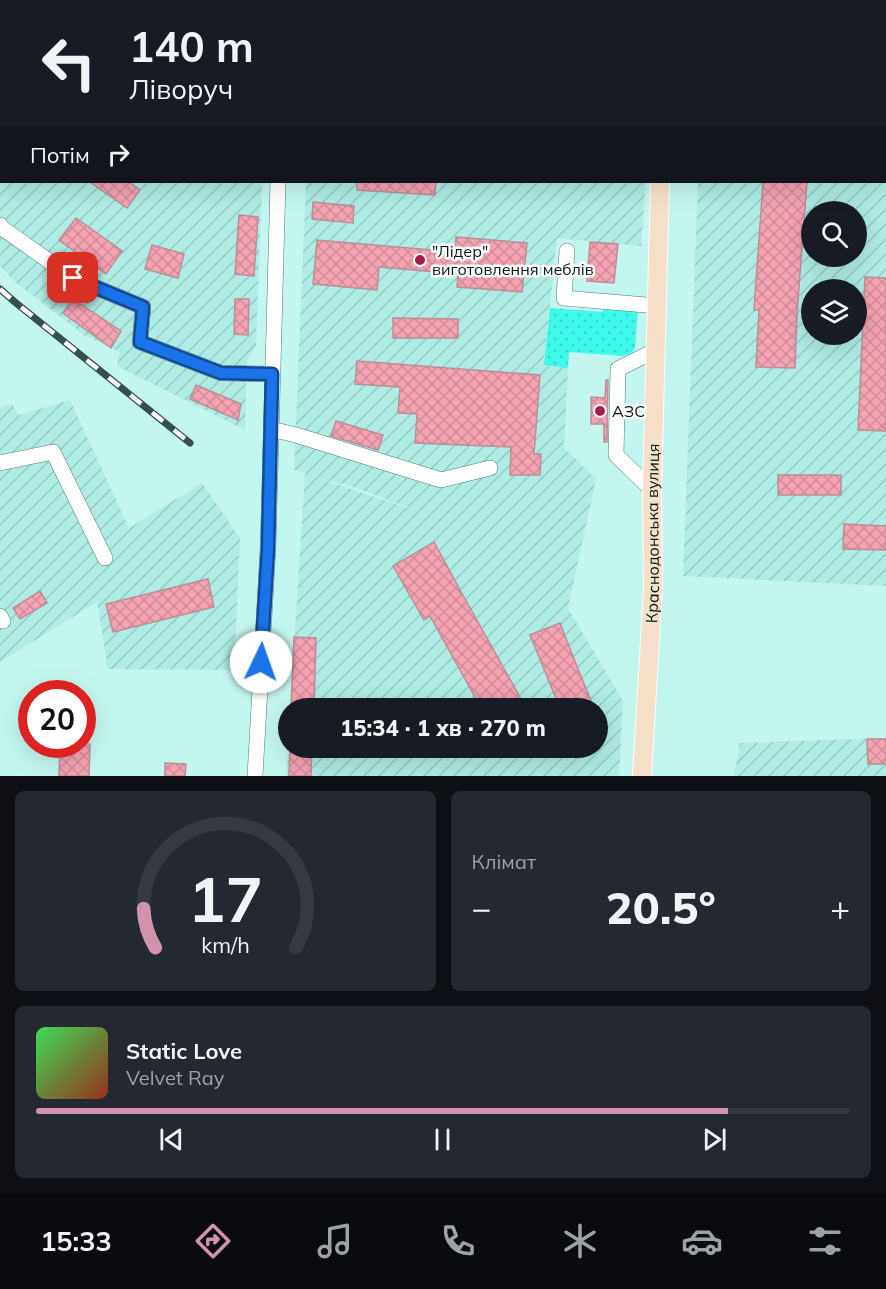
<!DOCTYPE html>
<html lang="uk">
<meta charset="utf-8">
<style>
body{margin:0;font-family:Mulish,sans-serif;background:#242831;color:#f1f3f6;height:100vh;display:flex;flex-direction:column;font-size:22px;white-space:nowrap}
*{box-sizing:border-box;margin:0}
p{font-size:20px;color:#9ea1a6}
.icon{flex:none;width:33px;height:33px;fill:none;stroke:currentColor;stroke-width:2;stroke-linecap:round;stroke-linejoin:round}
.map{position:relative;height:776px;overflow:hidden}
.sheet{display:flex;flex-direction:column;gap:15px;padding:15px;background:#0d0f14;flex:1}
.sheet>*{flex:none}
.banner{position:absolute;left:0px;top:0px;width:886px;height:183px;box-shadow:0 6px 24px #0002;background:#171b24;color:#f1f3f6;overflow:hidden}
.tools{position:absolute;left:801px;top:201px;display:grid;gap:12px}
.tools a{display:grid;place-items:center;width:66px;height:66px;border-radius:50%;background:#171b24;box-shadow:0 6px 24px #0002;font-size:30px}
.speed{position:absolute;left:18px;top:680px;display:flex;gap:12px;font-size:30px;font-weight:700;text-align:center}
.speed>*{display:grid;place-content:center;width:78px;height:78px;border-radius:50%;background:#171b24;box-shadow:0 6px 24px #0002;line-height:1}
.speed .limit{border:9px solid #d22;background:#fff;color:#111}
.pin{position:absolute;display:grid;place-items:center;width:51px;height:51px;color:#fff;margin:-26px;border-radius:12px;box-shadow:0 3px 9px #0006}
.me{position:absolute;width:66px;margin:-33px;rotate:3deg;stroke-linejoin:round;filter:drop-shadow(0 0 4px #0008)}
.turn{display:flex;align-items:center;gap:21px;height:126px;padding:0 30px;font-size:27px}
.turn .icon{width:78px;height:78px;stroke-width:2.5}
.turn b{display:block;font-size:42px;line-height:51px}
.then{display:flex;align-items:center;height:57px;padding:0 30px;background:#0003;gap:12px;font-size:22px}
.big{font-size:45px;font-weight:800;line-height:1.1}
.sheet .tile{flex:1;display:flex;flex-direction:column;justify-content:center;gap:9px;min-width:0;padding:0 21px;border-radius:9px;background:#242831}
.sheet .dial{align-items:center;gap:0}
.dial svg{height:156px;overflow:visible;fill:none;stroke:#363941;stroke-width:7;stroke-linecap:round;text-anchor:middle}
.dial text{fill:#f1f3f6;stroke:none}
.song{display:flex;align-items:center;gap:18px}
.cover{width:72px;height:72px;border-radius:9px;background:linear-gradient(135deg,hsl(130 70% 55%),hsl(10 70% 35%))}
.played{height:6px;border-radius:3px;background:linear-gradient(90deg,#d292ab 85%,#363941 85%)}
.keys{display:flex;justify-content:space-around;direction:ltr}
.heat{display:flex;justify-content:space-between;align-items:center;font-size:33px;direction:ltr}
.sheet .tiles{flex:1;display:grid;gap:15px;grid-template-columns:1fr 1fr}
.tile:last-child{grid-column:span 2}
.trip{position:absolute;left:278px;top:698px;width:330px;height:60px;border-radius:30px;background:#171b24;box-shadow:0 6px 24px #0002;font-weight:800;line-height:60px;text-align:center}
.menu{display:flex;height:96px;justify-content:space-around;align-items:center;background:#090b0e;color:#9ea1a6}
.menu .icon{width:42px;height:42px}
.menu .on{color:#d292ab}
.menu b{font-size:27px;color:#f1f3f6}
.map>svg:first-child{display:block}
</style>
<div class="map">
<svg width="886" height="776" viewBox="0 0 886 776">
<defs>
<pattern id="industrial-furrows" width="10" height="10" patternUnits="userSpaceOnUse" patternTransform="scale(1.5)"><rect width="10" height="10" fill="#aeece4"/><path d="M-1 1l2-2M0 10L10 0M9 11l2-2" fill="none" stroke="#94cac3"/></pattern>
<pattern id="grass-dots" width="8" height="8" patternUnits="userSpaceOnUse" patternTransform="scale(1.5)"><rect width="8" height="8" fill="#3ff9ea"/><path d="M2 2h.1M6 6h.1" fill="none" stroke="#36d5c8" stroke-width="1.8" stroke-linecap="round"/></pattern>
<pattern id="building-cross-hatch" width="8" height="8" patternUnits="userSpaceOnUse" patternTransform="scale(1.5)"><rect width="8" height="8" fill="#f5a2b3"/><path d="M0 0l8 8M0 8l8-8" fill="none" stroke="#d08b99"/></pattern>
</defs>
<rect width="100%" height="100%" fill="#c3f6ef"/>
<!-- industrial -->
<g fill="url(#industrial-furrows)" fill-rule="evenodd">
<polygon points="0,0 269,0 269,2 2,2 2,182 262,182 256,346 247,361 245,430 117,366 120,352 84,335 14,281 0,266"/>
<polygon points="315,0 650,0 649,2 315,2"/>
<path d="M705 0H886V586L683 576 698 182H885V2H705ZM812 212H856V256H812ZM812 290H856V334H812Z"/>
<path d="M306 182H646L641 246 557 238 544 361 568 368 564 448 596 479 568 608 623 701 619 776H286L288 747H597V708H290L305 473 294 470ZM322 479 354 487 414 510H413Z"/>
<polygon points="70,400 129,528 202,483 240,538 234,670 108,669 97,602 0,662 0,408 12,404 19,415"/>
<polygon points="886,738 886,776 734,776 740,743"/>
</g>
<!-- grass -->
<polygon fill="url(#grass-dots)" points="550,308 603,312 603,308 638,311 635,349 630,354 623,356 569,352 568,368 544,365"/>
<!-- building -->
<g fill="url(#building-cross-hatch)" stroke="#ba8f97" stroke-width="1.5">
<polygon points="90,182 129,182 140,190 127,208"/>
<polygon points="357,182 436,182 435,195 357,190"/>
<polygon points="763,182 807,182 797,313 795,368 756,367 759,310 754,310"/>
<polygon points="313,202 354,206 353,223 312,219"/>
<polygon points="239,215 258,217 254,276 235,274"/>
<polygon points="76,218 122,251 106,274 59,240"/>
<polygon points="456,237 527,243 522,292 457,287 458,274 379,267 377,290 313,284 317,240 455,252"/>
<polygon points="590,242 618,244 614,283 587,281"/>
<polygon points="152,245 184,254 178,278 145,269"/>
<polygon points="865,277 886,278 886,431 858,430"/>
<polygon points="73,299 121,331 111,348 63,313"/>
<polygon points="235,299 249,299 248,335 234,334"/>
<polygon points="393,318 458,319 458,338 393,338"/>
<polygon points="357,361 540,375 534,454 541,454 540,475 510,475 511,447 415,443 417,414 398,413 400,387 355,384"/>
<polygon points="606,380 608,380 607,442 604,442 604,424 591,424 591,397 605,398"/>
<polygon points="196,385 241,404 238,420 190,399"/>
<polygon points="336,421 383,435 378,450 331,436"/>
<rect x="778" y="475" width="63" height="20"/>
<polygon points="844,524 886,526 886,550 843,549"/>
<polygon points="434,542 464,597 526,708 481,708 430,616 424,620 393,566"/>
<polygon points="208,579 214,607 113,632 106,604"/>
<polygon points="40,591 47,603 20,619 13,608"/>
<polygon points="560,623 578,669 594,708 560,708 530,635"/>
<polygon points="294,637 316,638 314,708 291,708"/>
<polygon points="867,739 886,739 886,764 868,764"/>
<polygon points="60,744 90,744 89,776 59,776"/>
<polygon points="290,747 312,747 311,776 289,776"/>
<polygon points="165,763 186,764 185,776 165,776"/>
</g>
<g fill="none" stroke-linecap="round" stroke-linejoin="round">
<defs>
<g id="minor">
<polyline points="287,2 287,0"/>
<polyline points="0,225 2,228 73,278 143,307 140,342 221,373 272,374"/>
<polyline points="567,251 564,298 658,306"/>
<polyline points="271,429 296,435 441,480 490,468"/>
<polyline points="0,463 53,452 105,558"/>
<polyline points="652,490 616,455 618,369 656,350"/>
<polyline points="0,616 3,621"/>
<polyline points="255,776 268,548 278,182"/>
</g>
<g id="major">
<polyline points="672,2 672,0"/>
<path id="s1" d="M642 776 653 589 652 490 660 182"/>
</g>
</defs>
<!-- minor casing -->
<use href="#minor" stroke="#4d7d78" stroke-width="16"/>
<!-- major casing -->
<use href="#major" stroke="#fff" stroke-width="20"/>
<!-- minor -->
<use href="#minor" stroke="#fff" stroke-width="15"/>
<!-- major -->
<use href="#major" stroke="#f7e0ca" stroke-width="18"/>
<defs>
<polyline id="rail" points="0,289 16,303 190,443"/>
</defs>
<!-- rail casing -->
<use href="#rail" stroke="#354f4c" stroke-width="7"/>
<!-- rail -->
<use href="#rail" stroke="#fff" stroke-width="4.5" stroke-dasharray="14" stroke-linecap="butt"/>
</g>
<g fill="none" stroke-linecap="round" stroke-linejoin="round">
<defs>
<polyline id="route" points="73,278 143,307 140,342 221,373 272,374 268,548 261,662"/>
</defs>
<!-- route casing -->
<use href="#route" stroke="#114b97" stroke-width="15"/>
<!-- route -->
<use href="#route" stroke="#1a73e8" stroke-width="10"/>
</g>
<!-- markers -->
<g fill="#ac1b50" stroke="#fff" stroke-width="2">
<circle cx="420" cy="260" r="6"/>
<circle cx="600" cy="411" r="6"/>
</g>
<g text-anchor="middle" stroke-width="5" stroke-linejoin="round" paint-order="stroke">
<!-- poi labels -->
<g font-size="16" fill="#041615" stroke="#fff" text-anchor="start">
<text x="432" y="257">"Лідер"<tspan x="432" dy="18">виготовлення меблів</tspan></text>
<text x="612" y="417">АЗС</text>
</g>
<!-- street labels -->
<g font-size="16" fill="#041615" stroke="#fff">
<text dy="6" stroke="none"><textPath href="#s1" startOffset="243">Краснодонська вулиця</textPath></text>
</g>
</g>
</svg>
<div class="tools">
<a><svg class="icon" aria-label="search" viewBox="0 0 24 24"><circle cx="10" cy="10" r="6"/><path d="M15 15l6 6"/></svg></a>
<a><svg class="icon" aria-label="layers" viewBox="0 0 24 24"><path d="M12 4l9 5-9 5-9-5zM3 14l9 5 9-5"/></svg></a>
</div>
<div class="speed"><div class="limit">20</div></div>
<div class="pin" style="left:73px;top:278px;background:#d93025"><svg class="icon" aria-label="arrive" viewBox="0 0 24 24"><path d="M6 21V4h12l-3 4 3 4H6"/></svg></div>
<svg class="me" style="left:261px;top:662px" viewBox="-20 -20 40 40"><circle r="19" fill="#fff"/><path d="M0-13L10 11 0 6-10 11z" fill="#1a73e8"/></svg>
<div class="trip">15:34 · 1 хв · 270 m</div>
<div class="banner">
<div class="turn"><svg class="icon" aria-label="left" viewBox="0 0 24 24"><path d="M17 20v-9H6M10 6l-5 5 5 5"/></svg><div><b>140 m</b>Ліворуч</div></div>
<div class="then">Потім<svg class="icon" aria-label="right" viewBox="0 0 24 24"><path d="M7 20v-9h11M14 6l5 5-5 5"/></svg></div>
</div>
</div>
<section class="sheet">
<div class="tiles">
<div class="tile dial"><svg viewBox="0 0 100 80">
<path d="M14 69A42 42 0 1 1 86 69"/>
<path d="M14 69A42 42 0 0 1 8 49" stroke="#d292ab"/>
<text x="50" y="56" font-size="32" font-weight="700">17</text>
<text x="50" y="72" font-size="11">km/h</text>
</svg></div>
<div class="tile"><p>Клімат</p>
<div class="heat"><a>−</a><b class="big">20.5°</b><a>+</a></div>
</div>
<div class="tile">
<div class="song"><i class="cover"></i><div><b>Static Love</b><p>Velvet Ray</p></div></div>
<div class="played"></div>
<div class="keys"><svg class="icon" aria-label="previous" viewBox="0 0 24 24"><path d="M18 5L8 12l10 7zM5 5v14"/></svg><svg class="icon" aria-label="pause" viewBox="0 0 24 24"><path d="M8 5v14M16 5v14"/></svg><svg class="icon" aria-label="next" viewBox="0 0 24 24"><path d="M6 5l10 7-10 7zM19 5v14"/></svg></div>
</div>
</div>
</section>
<nav class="menu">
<b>15:33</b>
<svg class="icon on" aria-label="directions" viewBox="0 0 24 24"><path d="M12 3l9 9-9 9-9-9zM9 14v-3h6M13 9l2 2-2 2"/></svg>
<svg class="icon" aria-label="music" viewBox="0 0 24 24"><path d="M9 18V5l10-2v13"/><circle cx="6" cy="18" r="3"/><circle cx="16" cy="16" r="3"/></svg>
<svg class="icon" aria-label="phone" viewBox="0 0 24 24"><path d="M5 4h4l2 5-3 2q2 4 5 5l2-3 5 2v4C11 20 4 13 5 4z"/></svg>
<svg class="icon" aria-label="climate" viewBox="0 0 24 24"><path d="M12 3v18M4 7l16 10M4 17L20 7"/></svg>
<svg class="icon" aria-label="car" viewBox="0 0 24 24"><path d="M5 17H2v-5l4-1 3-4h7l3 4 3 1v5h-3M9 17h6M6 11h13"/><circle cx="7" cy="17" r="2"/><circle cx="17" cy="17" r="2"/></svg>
<svg class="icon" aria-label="filters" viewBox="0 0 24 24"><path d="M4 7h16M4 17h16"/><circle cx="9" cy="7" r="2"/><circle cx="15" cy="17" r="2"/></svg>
</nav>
